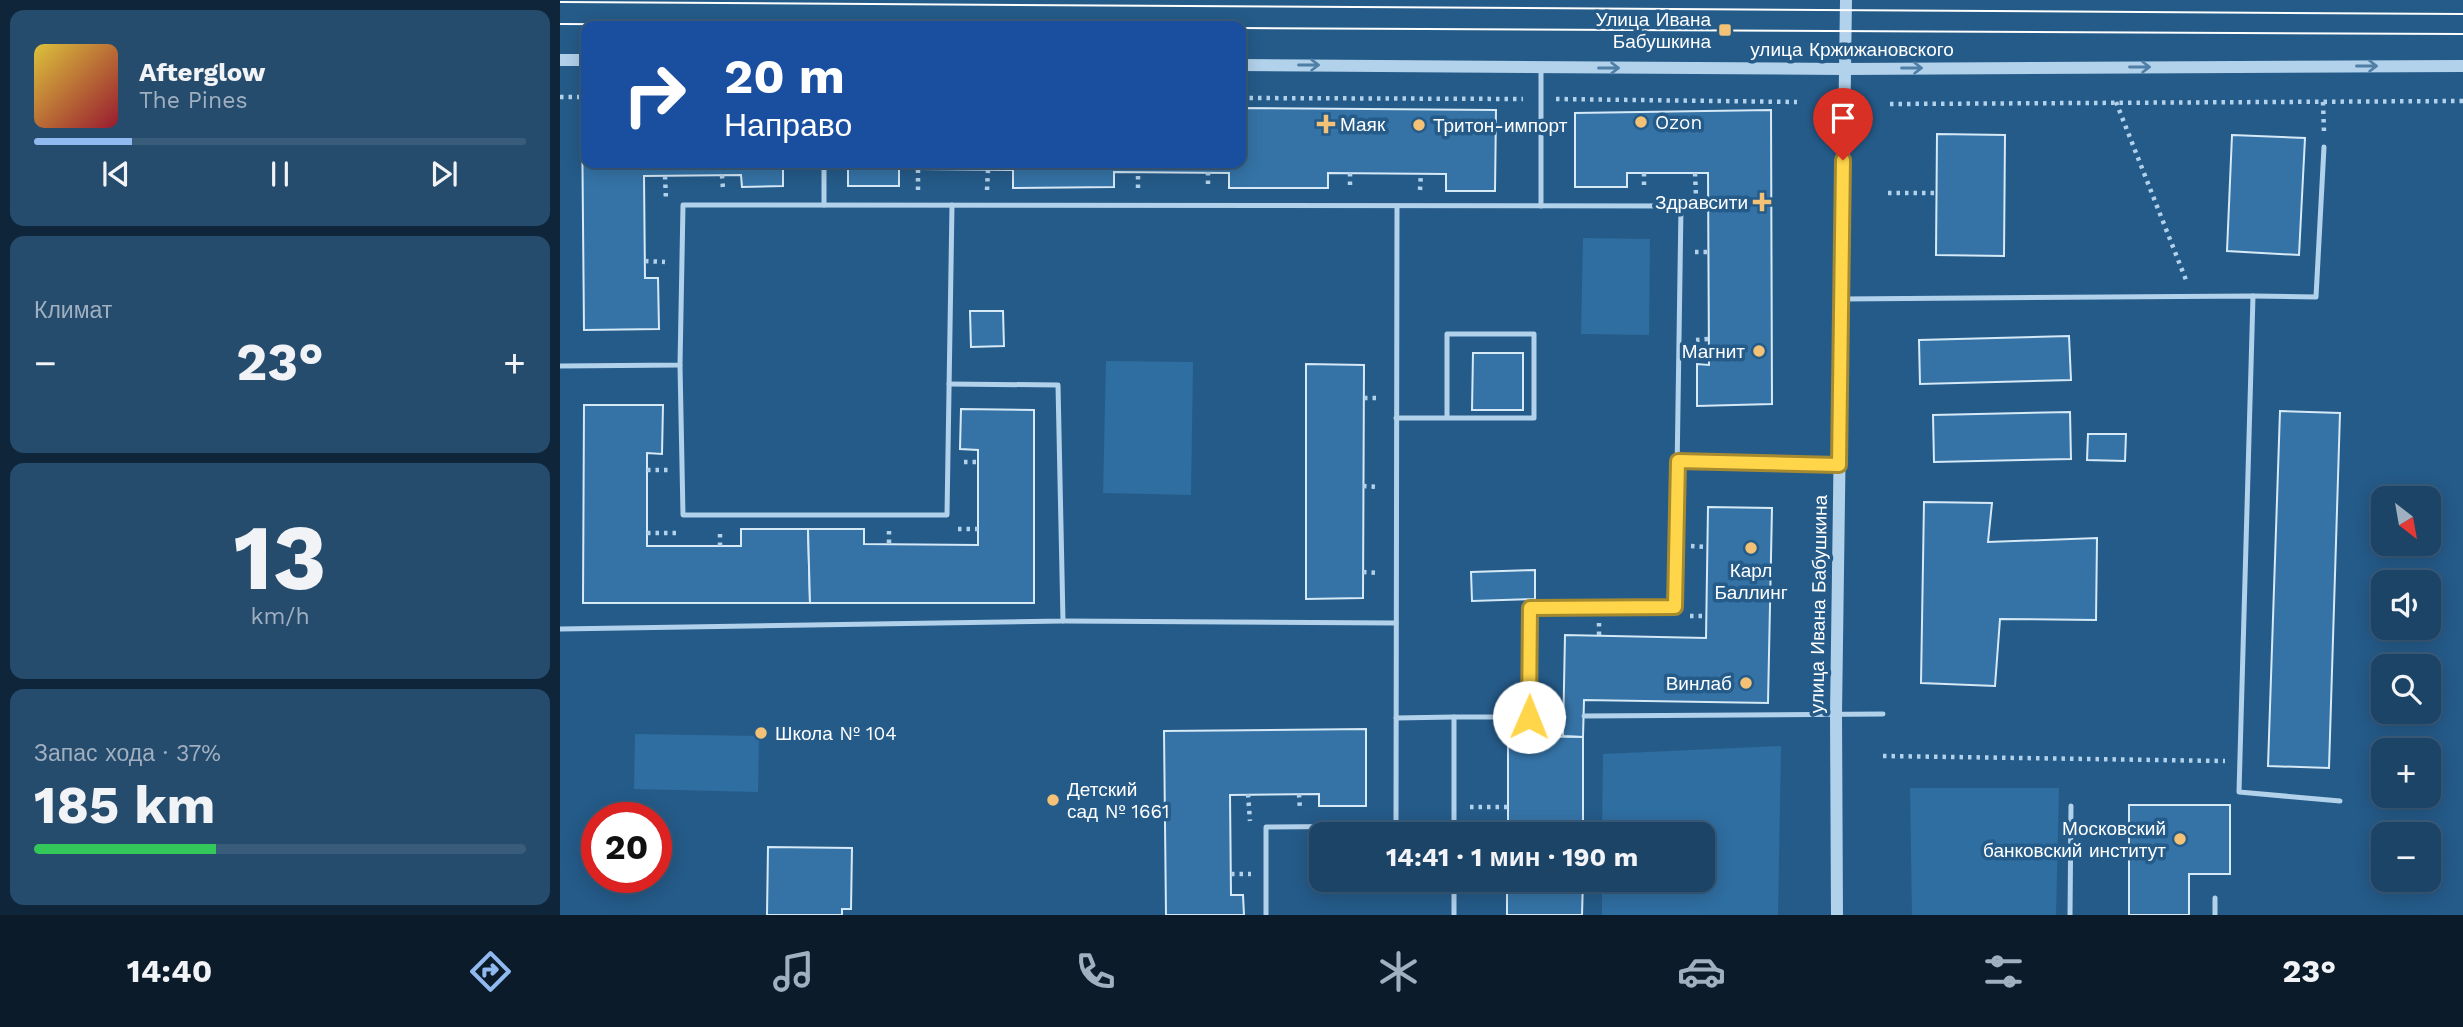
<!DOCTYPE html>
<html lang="ru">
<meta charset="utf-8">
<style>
body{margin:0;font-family:"Work Sans",sans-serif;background:#254b6d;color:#f1f3f6;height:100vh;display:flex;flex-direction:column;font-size:26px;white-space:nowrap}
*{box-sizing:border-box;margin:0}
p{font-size:23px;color:#a0b0c0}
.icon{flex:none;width:38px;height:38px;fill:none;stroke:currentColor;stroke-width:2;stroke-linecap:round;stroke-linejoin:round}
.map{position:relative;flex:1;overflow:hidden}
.panel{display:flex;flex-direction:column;gap:10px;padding:10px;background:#0f2539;width:560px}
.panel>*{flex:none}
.hud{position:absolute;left:21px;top:21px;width:665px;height:147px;border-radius:14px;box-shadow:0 4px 18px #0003,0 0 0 2px #3a5c7b;background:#1a4fa0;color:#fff;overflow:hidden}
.needle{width:46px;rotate:149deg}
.tools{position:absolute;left:1811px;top:486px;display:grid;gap:14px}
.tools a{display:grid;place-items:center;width:70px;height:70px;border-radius:14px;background:#1c4467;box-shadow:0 4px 18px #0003,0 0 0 2px #3a5c7b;font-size:35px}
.speed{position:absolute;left:21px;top:802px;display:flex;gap:14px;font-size:35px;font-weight:700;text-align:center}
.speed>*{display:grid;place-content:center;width:91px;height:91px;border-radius:50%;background:#1c4467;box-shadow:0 4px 18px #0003,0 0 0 2px #3a5c7b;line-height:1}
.speed .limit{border:10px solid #d22;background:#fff;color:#111}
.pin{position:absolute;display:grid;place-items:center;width:60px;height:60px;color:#fff;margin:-72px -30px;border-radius:50% 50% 50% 0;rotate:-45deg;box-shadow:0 0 7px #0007}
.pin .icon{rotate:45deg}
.me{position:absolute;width:77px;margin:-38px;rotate:1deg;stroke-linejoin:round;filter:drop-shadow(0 0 5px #0008)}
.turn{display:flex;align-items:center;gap:24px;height:147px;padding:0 28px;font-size:32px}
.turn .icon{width:91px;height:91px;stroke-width:2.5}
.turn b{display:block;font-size:49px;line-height:60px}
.big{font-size:52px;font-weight:700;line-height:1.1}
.panel .card{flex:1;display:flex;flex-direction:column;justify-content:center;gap:10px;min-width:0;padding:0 24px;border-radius:14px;background:#254b6d}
.panel .dial{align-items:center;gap:0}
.dial b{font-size:91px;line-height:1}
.song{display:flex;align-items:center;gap:21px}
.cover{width:84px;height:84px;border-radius:10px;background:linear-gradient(135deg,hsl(50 70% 55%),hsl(350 70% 35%))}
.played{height:7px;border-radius:4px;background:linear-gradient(90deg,#90b9f0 20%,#3a5c7b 20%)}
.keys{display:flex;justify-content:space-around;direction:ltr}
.heat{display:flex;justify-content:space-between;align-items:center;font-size:38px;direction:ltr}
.charge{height:10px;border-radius:5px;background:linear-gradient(90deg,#34c759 37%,#3a5c7b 0)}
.trip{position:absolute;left:749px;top:822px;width:406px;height:70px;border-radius:14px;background:#1c4467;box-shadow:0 4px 18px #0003,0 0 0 2px #3a5c7b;font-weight:700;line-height:70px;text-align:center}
.menu{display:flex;height:112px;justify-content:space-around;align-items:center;background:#0b1b29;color:#a0b0c0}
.menu .icon{width:49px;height:49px}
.menu .current{color:#90b9f0}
.menu b{font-size:32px;color:#f1f3f6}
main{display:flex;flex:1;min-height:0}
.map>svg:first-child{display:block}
</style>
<main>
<section class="panel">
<div class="card">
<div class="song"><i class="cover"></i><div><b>Afterglow</b><p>The Pines</p></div></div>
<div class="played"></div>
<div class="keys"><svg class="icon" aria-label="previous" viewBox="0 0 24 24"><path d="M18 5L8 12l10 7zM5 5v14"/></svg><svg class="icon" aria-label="pause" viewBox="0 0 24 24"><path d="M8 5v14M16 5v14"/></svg><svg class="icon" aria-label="next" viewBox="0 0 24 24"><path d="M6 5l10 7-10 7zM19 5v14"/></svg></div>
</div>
<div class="card"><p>Климат</p>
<div class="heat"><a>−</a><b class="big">23°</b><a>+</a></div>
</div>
<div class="card dial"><b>13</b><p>km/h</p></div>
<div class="card"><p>Запас хода · 37%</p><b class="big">185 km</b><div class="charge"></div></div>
</section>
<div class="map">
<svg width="1903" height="915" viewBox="0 0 1903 915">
<rect width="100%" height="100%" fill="#255b89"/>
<!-- green -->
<g fill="#2f6ea1">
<polygon points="1023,238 1090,239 1089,335 1021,334"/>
<polygon points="546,361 633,362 631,495 543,493"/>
<polygon points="75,734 199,736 198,792 74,789"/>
<polygon points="1221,746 1218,915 1042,915 1042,880 1143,880 1143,835 1042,835 1043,754"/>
<polygon points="1350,788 1499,788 1496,915 1352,915"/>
</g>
<!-- building -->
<g fill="#3573a6" stroke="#d6e9f7" stroke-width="2">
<polygon points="681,108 936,110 935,191 886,191 886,174 768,173 768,188 669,188 669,173 554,172 554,187 453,188 453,170 358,169 339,169 339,186 288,186 288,163 681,163"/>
<polygon points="1211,110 1212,404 1137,406 1137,364 1149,365 1148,173 1067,173 1067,187 1015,187 1015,113"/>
<polygon points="22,114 26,114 26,163 223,163 223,186 182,187 181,175 84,176 85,278 98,278 99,329 24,330"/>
<polygon points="1377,134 1445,135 1444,256 1376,255"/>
<polygon points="1672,135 1745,138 1739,255 1667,251"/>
<polygon points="410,311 443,311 444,346 411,347"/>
<polygon points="1509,336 1511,380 1360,384 1359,340"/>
<polygon points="913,353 963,353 963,410 912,410"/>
<polygon points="746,364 804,365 803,598 746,599"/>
<polygon points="24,405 103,405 102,454 87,453 87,546 181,546 181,529 248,529 250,603 23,603"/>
<polygon points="401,409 474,410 474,603 250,603 248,529 304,529 304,544 418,545 418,450 400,449"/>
<polygon points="1720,411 1780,413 1769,768 1708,766"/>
<polygon points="1510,412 1511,459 1374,462 1373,415"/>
<polygon points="1528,434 1566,434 1565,461 1527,460"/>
<polygon points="1364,502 1432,503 1428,542 1537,538 1536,620 1440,619 1435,686 1361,683"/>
<polygon points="1148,507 1212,508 1208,703 1024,700 1023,737 1003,736 1005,635 1146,638"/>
<polygon points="975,570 975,599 912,601 911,572"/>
<polygon points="806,729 806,806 759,806 759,794 670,795 671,895 683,895 684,915 606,915 604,731"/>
<polygon points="948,736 1023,737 1023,835 948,835"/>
<polygon points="1569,805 1670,805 1670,874 1629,874 1629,915 1569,915"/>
<polygon points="208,847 292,848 291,909 282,909 282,915 207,915"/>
<polygon points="947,880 1023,880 1022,915 947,915"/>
</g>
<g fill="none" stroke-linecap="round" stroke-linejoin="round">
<!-- path -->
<g stroke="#b2d1ea" stroke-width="4.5" stroke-dasharray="3.5 5" stroke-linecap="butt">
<polyline points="0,97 26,97"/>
<polyline points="681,98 963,99"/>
<polyline points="996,99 1237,102"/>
<polyline points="1556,102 1626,280"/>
<polyline points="1763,102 1764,132"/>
<polyline points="1330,104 1903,101"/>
<polyline points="648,172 648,189"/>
<polyline points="790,173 790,189"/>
<polyline points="1084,173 1084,190"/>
<polyline points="1135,173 1136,197"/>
<polyline points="162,175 163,189"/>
<polyline points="105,176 106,200"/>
<polyline points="578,188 578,172"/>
<polyline points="358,190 358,169"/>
<polyline points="427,190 428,170"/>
<polyline points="860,190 861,173"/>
<polyline points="1328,193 1377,193"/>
<polyline points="1135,252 1148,252"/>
<polyline points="85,261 105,262"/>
<polyline points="1136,340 1149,339"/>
<polyline points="804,398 820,398"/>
<polyline points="404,462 418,462"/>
<polyline points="87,470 108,470"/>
<polyline points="803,486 820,487"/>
<polyline points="398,529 418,529"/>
<polyline points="329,531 329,545"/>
<polyline points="87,533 118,533"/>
<polyline points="160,546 160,530"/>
<polyline points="1131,546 1147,547"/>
<polyline points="803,572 820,573"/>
<polyline points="1130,616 1146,616"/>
<polyline points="1039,623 1039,636"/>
<polyline points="1323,756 1665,761"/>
<polyline points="688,794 690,821"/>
<polyline points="739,794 740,810"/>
<polyline points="910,807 948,807"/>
<polyline points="671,874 691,874"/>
<polyline points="910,889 947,889"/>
</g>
<!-- service -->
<g stroke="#b2d1ea" stroke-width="5">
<polyline points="981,69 981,206"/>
<polyline points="264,205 264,163"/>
<polyline points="1693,296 1756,297 1764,147"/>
<polyline points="1282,299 1693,296 1679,792 1780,801"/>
<polyline points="120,365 123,515 387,515 392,205"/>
<polyline points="0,366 120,365 123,205 1121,206 1115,607 970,608 969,717"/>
<polyline points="836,418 974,418 974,334 887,334 887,418"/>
<polyline points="1118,461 1279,465"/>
<polyline points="503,621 836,623"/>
<polyline points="0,629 503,621 498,385 389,384"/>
<polyline points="1024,716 1323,714"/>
<polyline points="836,718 894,717"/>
<polyline points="894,835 894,717 1004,717"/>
<polyline points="706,915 706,827 836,826 837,206"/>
<polyline points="894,915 894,880"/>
<polyline points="1510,915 1511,806"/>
<polyline points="1655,915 1655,898"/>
</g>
<!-- tertiary -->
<g stroke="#b2d1ea" stroke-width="12">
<polyline points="0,60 26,60"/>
<polyline points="681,65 1284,69 1903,66"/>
<polyline points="1277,915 1276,714 1286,0"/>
</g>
<!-- tram -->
<g stroke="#fff" stroke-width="2">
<polyline points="0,2 1903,14"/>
<polyline points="0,24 384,26"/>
<polyline points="681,28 1903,34"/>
</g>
</g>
<!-- one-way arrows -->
<defs><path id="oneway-shaft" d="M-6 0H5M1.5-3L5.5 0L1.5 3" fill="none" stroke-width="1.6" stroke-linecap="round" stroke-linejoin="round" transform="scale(1.75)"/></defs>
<g stroke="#4f7ea6">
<use href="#oneway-shaft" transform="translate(749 65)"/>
<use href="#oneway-shaft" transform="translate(1807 66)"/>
<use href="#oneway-shaft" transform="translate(1580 67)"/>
<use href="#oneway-shaft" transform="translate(1049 68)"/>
<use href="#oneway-shaft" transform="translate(1352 68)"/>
</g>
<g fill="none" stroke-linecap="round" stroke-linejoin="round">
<defs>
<polyline id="route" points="969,717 970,608 1115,607 1118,461 1279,465 1283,160"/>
</defs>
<!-- route casing -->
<use href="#route" stroke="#a68a30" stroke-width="18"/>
<!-- route -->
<use href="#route" stroke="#ffd54a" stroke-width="12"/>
</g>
<!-- markers -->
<g fill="#f3c276" stroke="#255b89" stroke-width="2.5">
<rect x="1158" y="23" width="14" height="14" rx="3.5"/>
<circle cx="1081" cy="122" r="7"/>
<path d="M762.5 113.5h7v7h7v7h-7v7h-7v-7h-7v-7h7z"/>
<circle cx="859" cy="125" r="7"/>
<path d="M1198.5 191.5h7v7h7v7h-7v7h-7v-7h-7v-7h7z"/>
<circle cx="1199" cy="351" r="7"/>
<circle cx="1191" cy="548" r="7"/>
<circle cx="1186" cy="683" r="7"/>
<circle cx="201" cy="733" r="7"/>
<circle cx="493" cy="800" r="7"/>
<circle cx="1620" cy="839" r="7"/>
</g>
<g text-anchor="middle" stroke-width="7" stroke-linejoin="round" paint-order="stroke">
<!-- poi labels -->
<g font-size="19" fill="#fff" stroke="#255b89" text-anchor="end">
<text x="1151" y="26">Улица Ивана<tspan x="1151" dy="22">Бабушкина</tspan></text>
<text x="1095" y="129" text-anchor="start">Ozon</text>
<text x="780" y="131" text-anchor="start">Маяк</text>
<text x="873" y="132" text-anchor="start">Тритон-импорт</text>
<text x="1188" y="209">Здравсити</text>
<text x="1185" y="358">Магнит</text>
<text x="1191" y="577" text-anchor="middle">Карл<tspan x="1191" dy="22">Баллинг</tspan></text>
<text x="1172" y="690">Винлаб</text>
<text x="215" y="740" text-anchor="start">Школа № 104</text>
<text x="507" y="796" text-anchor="start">Детский<tspan x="507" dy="22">сад № 1661</tspan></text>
<text x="1606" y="835">Московский<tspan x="1606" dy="22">банковский институт</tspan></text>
</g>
<!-- street labels -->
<g font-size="19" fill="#fff" stroke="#255b89">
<text x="1292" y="56">улица Кржижановского</text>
<text transform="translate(1258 604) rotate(-89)" y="7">улица Ивана Бабушкина</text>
</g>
</g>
</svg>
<div class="tools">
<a><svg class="needle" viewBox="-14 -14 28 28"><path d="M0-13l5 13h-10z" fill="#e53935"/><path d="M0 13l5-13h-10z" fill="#a0b0c0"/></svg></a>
<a><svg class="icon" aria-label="sound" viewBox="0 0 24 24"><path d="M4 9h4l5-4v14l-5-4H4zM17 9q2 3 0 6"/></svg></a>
<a><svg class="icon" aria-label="search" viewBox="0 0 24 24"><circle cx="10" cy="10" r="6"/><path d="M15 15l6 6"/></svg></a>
<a>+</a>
<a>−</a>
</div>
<div class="speed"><div class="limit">20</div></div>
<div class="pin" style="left:1283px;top:160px;background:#d93025"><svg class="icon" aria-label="arrive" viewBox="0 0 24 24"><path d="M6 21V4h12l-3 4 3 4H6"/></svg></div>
<svg class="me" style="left:969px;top:717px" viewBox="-20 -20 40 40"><circle r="19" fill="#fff"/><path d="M0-13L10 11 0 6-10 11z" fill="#ffd54a"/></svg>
<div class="trip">14:41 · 1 мин · 190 m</div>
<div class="hud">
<div class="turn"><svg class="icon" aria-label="right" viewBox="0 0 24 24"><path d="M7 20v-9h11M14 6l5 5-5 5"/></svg><div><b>20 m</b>Направо</div></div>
</div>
</div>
</main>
<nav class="menu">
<b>14:40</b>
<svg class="icon current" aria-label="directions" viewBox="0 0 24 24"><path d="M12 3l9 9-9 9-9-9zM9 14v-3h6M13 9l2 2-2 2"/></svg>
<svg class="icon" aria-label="music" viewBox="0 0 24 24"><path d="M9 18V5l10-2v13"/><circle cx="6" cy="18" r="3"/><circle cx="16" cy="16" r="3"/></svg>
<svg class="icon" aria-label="phone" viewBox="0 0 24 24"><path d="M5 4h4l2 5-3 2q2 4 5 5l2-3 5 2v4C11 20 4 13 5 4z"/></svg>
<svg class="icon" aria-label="climate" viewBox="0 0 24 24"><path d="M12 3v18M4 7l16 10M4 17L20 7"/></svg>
<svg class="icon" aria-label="car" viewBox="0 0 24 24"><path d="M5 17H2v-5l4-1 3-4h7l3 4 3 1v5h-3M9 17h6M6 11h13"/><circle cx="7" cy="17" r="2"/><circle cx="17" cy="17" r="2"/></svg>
<svg class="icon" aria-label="filters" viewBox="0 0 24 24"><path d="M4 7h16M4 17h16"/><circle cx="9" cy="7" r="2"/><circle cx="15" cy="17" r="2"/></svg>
<b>23°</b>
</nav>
